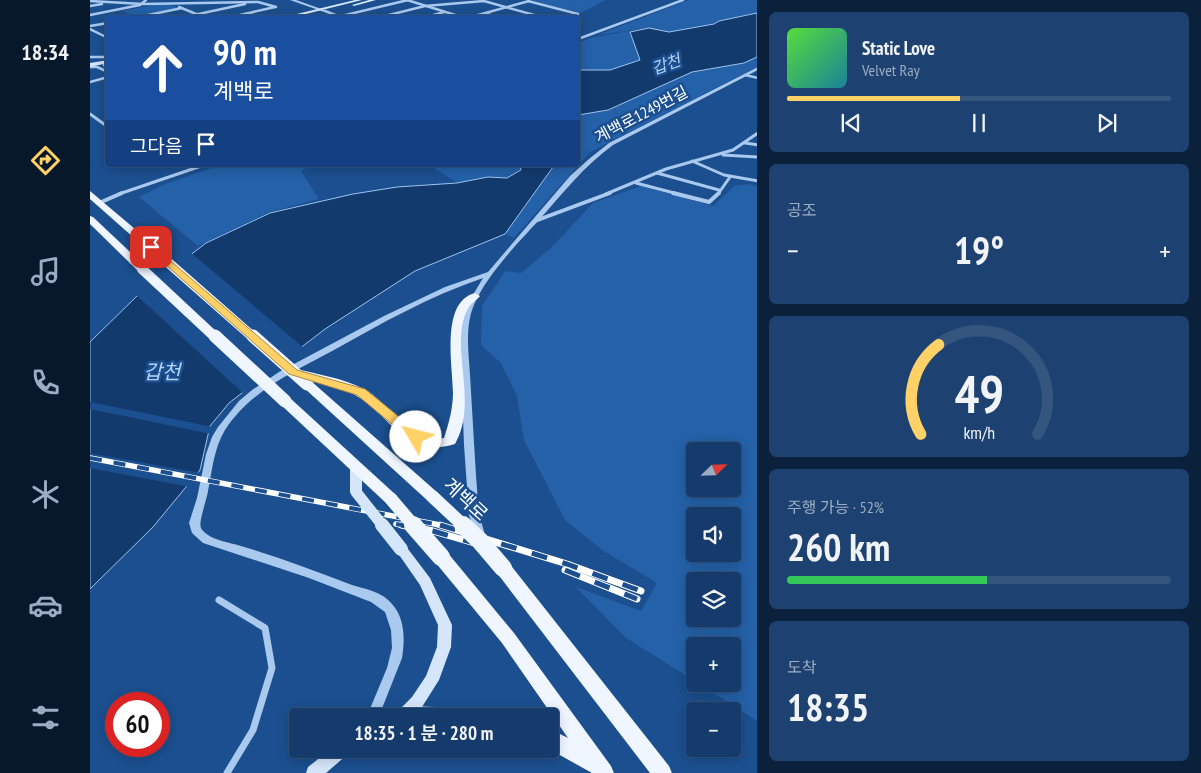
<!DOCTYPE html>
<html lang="ko">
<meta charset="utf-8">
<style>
body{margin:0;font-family:"PT Sans Narrow","Noto Sans KR",sans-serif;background:#1d4271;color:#f1f3f6;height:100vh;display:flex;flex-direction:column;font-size:19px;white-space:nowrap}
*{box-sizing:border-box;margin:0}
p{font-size:16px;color:#9dadc1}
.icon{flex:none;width:28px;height:28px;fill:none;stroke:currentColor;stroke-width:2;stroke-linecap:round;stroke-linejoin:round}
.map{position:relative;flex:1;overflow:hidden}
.side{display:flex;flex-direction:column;gap:12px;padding:12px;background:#0b203b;width:444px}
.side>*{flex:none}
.guide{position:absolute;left:15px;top:15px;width:475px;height:152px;border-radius:5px;box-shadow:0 2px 12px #0003,0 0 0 1px #33557e;background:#1a4fa0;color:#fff;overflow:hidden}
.needle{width:32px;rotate:67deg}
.buttons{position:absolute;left:596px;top:442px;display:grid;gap:10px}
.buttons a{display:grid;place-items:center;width:55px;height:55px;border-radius:5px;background:#143b6b;box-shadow:0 2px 12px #0003,0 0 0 1px #33557e;font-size:25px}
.speed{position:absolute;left:15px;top:692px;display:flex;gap:10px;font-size:25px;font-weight:700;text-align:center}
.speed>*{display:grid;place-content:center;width:65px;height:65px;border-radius:50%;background:#143b6b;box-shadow:0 2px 12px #0003,0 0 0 1px #33557e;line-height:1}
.speed .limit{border:8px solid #d22;background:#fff;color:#111}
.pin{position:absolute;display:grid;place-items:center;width:42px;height:42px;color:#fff;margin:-21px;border-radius:10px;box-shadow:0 2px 8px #0006}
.me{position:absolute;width:55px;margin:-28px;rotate:307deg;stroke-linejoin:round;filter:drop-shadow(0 0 4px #0008)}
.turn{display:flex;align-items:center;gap:18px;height:105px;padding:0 25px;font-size:22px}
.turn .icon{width:65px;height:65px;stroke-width:2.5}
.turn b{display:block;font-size:35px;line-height:42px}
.then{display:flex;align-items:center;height:48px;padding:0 25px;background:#0003;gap:10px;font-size:19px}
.big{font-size:38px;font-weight:600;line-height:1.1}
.side .card{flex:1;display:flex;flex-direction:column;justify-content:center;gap:8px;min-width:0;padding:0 18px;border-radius:8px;background:#1d4271}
.side .dial{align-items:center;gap:0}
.dial svg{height:130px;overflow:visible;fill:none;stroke:#33557e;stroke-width:7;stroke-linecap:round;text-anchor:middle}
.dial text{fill:#f1f3f6;stroke:none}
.song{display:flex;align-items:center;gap:15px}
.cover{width:60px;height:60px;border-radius:8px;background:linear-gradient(135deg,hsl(110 70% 55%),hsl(190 70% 35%))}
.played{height:5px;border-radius:2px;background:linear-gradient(90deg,#ffd166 45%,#33557e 45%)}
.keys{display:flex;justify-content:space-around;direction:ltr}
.heat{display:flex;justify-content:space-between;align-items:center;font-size:28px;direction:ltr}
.charge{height:8px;border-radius:4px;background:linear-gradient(90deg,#34c759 52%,#33557e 0)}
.trip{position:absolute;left:199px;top:708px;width:270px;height:50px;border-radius:5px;background:#143b6b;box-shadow:0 2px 12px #0003,0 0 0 1px #33557e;font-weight:600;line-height:50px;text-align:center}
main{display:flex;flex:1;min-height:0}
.tabs{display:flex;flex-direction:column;width:90px;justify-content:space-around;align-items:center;background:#08182b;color:#9dadc1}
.tabs .icon{width:35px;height:35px}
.tabs .current{color:#ffd166}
.tabs b{font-size:22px;color:#f1f3f6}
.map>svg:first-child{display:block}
</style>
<main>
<nav class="tabs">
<b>18:34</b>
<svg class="icon current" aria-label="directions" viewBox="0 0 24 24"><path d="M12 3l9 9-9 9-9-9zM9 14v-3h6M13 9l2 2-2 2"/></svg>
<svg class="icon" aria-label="music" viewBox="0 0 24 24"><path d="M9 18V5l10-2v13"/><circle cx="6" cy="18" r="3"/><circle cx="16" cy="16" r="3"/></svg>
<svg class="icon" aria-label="phone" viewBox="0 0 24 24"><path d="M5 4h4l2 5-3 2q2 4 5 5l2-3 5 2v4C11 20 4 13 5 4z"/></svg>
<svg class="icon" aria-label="climate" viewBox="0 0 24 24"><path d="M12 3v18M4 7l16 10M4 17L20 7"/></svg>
<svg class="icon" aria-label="car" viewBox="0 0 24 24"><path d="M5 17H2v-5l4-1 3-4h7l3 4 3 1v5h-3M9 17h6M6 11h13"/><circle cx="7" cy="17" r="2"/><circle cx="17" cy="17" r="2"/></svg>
<svg class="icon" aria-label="filters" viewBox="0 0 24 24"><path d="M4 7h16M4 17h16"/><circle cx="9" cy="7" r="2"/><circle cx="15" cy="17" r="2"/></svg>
</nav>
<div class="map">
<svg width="668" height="773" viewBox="0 0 668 773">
<rect width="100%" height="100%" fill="#1b4f8f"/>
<!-- green -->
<g fill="#2461a8" fill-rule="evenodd">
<polygon points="441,0 516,0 490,13"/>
<polygon points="599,0 667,0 667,13 629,21 624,24 578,32 559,28 507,35"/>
<polygon points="80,4 89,8 45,17 33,11 64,5"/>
<polygon points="538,31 540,32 550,60 520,70 488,70 488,43 500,38"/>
<polygon points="667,57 667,67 500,152 424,238 415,234 463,165 488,165 488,115 518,110 602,72 654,63"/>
<polygon points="130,165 221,165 211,171 229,199 179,212 108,246 49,197 75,184"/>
<polygon points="339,165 430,165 431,170 417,178 398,177 368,183"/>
<path d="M659 184 668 187 667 721 610 684H642V646H605V681L536 638 486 587 551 611 567 583 512 550 475 520 434 440 427 396 411 363 391 345 392 306 415 271 431 273 462 247 503 203 551 186 623 206 644 186ZM605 451H642V489H605ZM605 516H642V554H605ZM605 581H642V619H605Z"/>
</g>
<!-- water -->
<g fill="#123a6d" stroke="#9cc4f0">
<polygon points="667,13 667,57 654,63 602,72 518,110 488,115 488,70 520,70 550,60 540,32 559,28 579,32 624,24 629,21"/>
<polygon points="430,165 463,165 463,167 415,234 325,271 235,329 139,403 120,426 110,470 63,527 0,589 0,342 47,296 116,243 180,213 263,194 307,187 367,183 398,177 417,178 431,170"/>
</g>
<!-- pier -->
<g fill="#1b4f8f">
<polygon points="100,252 214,348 154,394 45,294"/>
<polygon points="0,402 123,427 121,434 0,409"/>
<polygon points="0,453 111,473 100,487 0,468"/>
</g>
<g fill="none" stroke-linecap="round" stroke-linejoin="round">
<!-- minor-far3 -->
<g stroke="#a9c9ee" stroke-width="2.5">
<polyline points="317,0 375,18"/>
<polyline points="0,1 53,4 168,2 186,7"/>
<polyline points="438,1 488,14"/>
<polyline points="0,6 12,4"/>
<polyline points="89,7 116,18"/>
<polyline points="235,11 248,16"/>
<polyline points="397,14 411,18"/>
<polyline points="0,15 50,5 56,0"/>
<polyline points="44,18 92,8"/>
<polyline points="90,18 155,4"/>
<polyline points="137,18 185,7"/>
<polyline points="243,18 318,0"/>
<polyline points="287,18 335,6 394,1 455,18"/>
<polyline points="333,18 354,12"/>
<polyline points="377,18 439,1"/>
<polyline points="0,26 18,23"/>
<polyline points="0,29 18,38"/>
<polyline points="488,39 593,0"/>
<polyline points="0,57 14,57"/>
<polyline points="18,62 14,65 18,68"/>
<polyline points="0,67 7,67 18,72"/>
<polyline points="655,75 668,78"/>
<polyline points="0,82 18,77"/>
</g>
<!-- minor-far2 -->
<g stroke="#a9c9ee" stroke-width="3">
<polyline points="0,114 18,127"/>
<polyline points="655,143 668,145"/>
<polyline points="633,155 668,157"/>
<polyline points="602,161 634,175 668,181"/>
<polyline points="567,173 629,190"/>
<polyline points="546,183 588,194"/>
<polyline points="29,194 114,165"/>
<polyline points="516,194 576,169 643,150 668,133"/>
<polyline points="628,194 640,177"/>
</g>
<!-- minor-far1 -->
<g stroke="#a9c9ee" stroke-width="4">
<polyline points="583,193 619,202 629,193"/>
<polyline points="9,203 32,193"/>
<polyline points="445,221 520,193"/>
</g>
<!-- minor -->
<polyline stroke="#a9c9ee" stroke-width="7" points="129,600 175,628 182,668 163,730 137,773"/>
<!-- tertiary -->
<g fill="#a9c9ee" fill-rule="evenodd">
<polygon points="200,0 206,0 237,11 234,12"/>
<path d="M668 67V70L523 145C494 166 472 194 449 220 426 245 386 286 380 318 376 337 379 356 380 375 383 422 385 468 389 515L388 518 384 519 380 518 379 515 374 445 370 334 374 310 393 278C340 296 292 323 244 350 204 372 161 390 135 430 124 448 122 471 118 491 117 499 108 523 111 528 118 540 139 542 151 546 189 557 225 571 262 585 275 589 293 592 302 604 315 618 315 640 312 658L289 716H277L297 668 302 648 301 630 295 612 281 602 219 578 113 543 102 533 99 523 107 498 116 454 122 437 128 427 149 401 162 390 189 372 294 316 355 287 398 272 480 176 499 159 519 143Z"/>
</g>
<!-- secondary -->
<g fill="#d6e6fa" fill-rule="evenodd">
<polygon points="265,0 272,0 200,18 190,18"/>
<polygon points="279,0 286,0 264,6 262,5"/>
<polygon points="18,60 18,63 0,67 0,63"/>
<polygon points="266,462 270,463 272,466 272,492 270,495 266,496 262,495 260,492 260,466 262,463"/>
<polygon points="311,544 315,545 340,578 362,625 361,647 349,680 332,707 323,716 305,716 308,711 322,697 336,676 347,647 348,625 330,585 305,549 307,545"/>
<polygon points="241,749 261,749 258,754 236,773 216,773 218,767"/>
</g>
<!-- primary -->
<g fill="#f0f6ff" fill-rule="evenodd">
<polygon points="0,191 77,256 77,260 69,260 0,199"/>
<polygon points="0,216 3,217 56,267 57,269 56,271 48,271 0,224"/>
<path d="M385 293 390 296C387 300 382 302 379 307 357 342 390 402 365 444 312 460 303 415 265 395 245 384 220 380 199 375L197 372 203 368C226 374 253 378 274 389 300 403 321 445 354 438 359 423 363 408 363 392 363 366 350 302 385 293Z"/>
<polygon points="217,380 221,381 348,493 350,497 348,501 343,502 338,501 213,387 211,384 213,381"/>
<polygon points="195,397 200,398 306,495 308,499 306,503 301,505 296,503 190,404 189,401"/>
<polygon points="351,551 357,552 424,633 521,766 524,773 502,773 459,749 460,729 478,738 412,643 345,562 343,557 345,552"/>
<polygon points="413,561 419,563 579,766 582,773 560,773 407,573 405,568 407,563"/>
<polygon points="316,706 345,707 352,710 354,716 307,716 309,709"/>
</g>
<defs>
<g id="rail-far1">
<polyline points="0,458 355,526"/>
<polyline points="306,524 318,526"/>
</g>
<g id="rail">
<polyline points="311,525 343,531 398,547"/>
<polyline points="350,525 477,564 551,591"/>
<polyline points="475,570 547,599"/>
</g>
</defs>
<!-- rail-far1 casing -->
<use href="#rail-far1" stroke="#fff" stroke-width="5.5"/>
<!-- rail casing -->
<use href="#rail" stroke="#fff" stroke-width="7"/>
<!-- rail-far1 -->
<use href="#rail-far1" stroke="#1b4f8f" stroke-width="4" stroke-dasharray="12" stroke-linecap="butt"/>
<!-- rail -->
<use href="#rail" stroke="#1b4f8f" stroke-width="5" stroke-dasharray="16" stroke-linecap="butt"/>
<!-- tertiary-bridge-far1 -->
<polyline stroke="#a9c9ee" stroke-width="9" points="384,515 387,526"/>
<!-- tertiary-bridge -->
<polyline stroke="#a9c9ee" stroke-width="12" points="386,525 389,536"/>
<!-- secondary-bridge-far1 -->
<polyline stroke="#d6e6fa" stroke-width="11" points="266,492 293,526"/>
<!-- secondary-bridge -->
<polyline stroke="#d6e6fa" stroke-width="14" points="292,525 311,549"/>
<!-- primary-bridge-far2 -->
<g stroke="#f0f6ff" stroke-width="10">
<polyline points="73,258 164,338"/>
<polyline points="52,269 126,338"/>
</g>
<!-- primary-bridge-far1 -->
<g stroke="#f0f6ff" stroke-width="13">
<polyline points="125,336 195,401"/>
<polyline points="163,336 217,384"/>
<polyline points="343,497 374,526"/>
<polyline points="301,499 324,526"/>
</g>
<!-- primary-bridge -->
<g stroke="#f0f6ff" stroke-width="18">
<polyline points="323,525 351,557"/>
<polyline points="373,525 390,541 413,568"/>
</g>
</g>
<!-- route -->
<polygon fill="#ffd166" stroke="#a68842" points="61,244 207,370 275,389 330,434 332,437 330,440 321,440 267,395 199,374 58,249 58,245"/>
<g text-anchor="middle" stroke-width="5" stroke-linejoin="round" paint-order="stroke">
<!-- far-water labels -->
<g font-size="16" font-style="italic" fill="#b5d3f5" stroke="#1b4f8f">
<text transform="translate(576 64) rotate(-20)" y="6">갑천</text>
</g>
<!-- far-street labels -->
<g font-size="16" fill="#fff" stroke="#1b4f8f">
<text transform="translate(551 114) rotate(-28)" y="6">계백로1249번길</text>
</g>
<!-- street labels -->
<g font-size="19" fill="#fff" stroke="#1b4f8f">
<text transform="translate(376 499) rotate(43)" y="7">계백로</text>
</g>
<!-- water labels -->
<g font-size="20" font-style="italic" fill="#b5d3f5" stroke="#1b4f8f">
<text x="72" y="379">갑천</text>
</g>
</g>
</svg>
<div class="buttons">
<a><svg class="needle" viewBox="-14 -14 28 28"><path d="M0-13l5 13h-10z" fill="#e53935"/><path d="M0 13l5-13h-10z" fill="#9dadc1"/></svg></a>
<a><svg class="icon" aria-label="sound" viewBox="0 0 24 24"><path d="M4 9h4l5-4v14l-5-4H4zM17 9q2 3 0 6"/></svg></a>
<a><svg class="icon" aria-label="layers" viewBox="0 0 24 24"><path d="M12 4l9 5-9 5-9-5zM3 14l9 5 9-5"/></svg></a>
<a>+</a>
<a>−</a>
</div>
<div class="speed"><div class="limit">60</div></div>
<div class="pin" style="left:61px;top:247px;background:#d93025"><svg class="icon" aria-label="arrive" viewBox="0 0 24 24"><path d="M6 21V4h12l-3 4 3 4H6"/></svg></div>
<svg class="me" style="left:326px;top:437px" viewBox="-20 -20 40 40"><circle r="19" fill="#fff"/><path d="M0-13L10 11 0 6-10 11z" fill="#ffd166"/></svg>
<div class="trip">18:35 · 1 분 · 280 m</div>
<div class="guide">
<div class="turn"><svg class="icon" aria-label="ahead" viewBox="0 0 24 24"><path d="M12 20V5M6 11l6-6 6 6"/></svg><div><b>90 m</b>계백로</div></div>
<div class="then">그다음<svg class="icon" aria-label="arrive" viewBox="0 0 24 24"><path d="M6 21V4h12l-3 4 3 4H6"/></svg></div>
</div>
</div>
<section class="side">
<div class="card">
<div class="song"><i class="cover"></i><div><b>Static Love</b><p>Velvet Ray</p></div></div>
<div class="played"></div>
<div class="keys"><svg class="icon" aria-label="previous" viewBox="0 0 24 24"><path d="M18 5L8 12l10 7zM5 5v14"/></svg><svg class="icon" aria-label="pause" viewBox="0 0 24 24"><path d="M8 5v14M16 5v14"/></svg><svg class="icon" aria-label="next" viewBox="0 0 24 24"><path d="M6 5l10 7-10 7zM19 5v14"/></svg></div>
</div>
<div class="card"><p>공조</p>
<div class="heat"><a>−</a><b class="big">19°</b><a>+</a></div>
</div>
<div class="card dial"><svg viewBox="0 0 100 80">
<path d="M14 69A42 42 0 1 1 86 69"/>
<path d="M14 69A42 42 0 0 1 25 14" stroke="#ffd166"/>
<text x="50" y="56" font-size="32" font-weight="700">49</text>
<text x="50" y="72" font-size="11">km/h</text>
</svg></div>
<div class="card"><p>주행 가능 · 52%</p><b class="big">260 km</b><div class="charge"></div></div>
<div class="card"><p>도착</p><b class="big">18:35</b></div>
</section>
</main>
